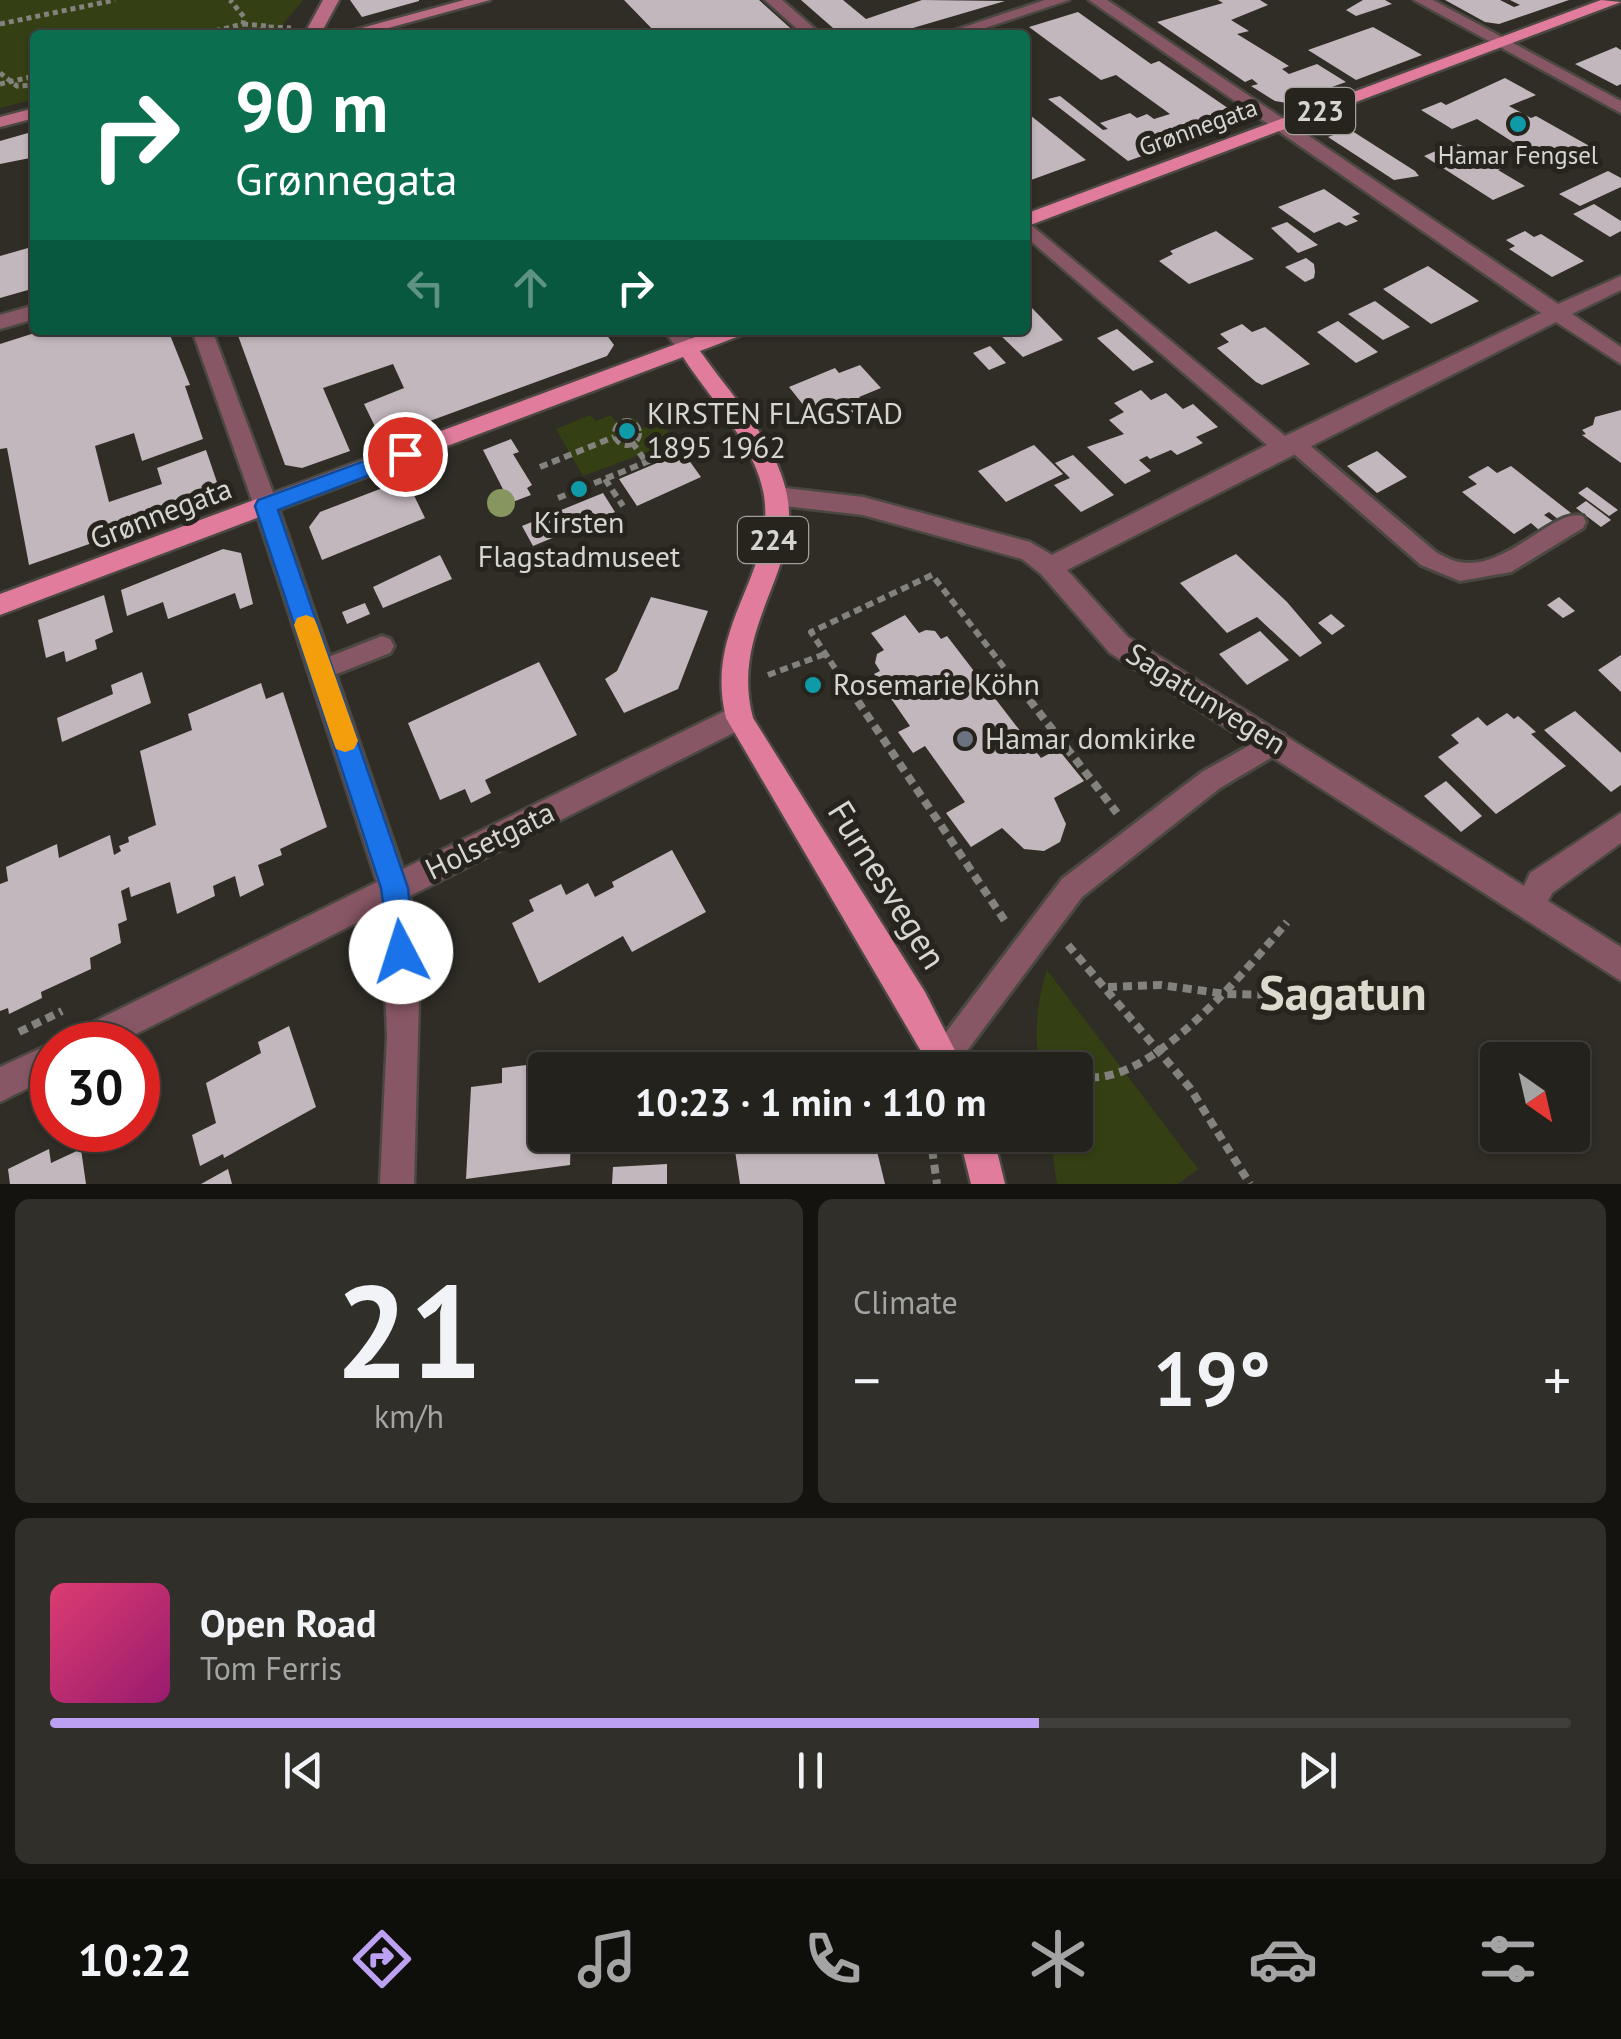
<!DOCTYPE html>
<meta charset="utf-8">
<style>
body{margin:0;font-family:"PT Sans",sans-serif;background:#302f29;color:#f1f3f6;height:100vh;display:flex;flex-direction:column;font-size:38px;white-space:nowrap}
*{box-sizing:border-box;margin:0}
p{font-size:32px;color:#a3a4a3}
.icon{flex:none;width:55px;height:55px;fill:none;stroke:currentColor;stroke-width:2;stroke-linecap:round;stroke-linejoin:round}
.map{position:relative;height:1184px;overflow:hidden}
.details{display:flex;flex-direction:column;gap:15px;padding:15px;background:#14130f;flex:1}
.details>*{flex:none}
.hud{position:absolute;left:30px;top:30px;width:1000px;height:305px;border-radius:10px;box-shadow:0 2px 8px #0004,0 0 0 2px #413f3b;background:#0b6e4f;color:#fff;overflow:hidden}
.needle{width:65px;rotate:146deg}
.controls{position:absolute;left:1480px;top:1042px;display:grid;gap:20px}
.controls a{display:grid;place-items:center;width:110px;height:110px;border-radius:10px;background:#24221c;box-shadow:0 2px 8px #0004,0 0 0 2px #413f3b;font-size:50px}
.speed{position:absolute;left:30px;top:1022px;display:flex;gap:20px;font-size:50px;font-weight:700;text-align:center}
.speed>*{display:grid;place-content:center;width:130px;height:130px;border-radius:50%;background:#24221c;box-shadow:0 2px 8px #0004,0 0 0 2px #413f3b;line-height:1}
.speed .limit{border:15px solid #d22;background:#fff;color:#111}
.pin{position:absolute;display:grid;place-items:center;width:85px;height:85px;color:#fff;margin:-42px;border:5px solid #fff;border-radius:50%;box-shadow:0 2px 10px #0007}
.me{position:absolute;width:110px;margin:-55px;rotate:355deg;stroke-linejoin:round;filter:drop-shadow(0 0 8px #0008)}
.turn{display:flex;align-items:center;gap:35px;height:210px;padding:0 40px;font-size:45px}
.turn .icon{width:130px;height:130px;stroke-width:2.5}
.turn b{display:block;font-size:70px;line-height:85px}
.lanes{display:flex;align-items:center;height:95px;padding:0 40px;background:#0003;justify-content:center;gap:50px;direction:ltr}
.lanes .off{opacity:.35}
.big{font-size:75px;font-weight:700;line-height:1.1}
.details .card{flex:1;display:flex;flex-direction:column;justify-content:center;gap:15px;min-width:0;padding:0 35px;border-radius:15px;background:#302f29}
.details .dial{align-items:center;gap:0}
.dial b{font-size:130px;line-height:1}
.song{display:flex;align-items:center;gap:30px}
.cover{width:120px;height:120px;border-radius:15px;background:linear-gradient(135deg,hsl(340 70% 55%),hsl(320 70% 35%))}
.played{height:10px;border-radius:5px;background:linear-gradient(90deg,#bca0f2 65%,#413f3b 65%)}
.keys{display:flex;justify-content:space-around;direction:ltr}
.heat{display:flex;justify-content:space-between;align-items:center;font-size:55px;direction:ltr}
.details .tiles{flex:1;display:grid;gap:15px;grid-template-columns:1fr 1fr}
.card:last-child{grid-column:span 2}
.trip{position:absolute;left:528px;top:1052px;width:565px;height:100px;border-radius:10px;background:#24221c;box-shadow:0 2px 8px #0004,0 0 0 2px #413f3b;font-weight:700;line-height:100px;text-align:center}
.tab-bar{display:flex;height:160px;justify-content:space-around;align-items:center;background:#0e0e0b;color:#a3a4a3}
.tab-bar .icon{width:70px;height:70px}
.tab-bar .current{color:#bca0f2}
.tab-bar b{font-size:45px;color:#f1f3f6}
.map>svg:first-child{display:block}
</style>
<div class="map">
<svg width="1621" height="1184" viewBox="0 0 1621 1184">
<rect width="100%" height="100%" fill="#302d26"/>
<!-- green -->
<g fill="#344014">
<polygon points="0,0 303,0 274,35 35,35 35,99 0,108"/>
<polygon points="590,415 596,421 611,415 618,425 634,418 641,429 662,421 675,442 583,476 556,429"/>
<path d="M1047 970 1198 1169 1178 1184H1057L1050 1135H1075V1070H1040C1034 1036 1036 1003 1047 970Z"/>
</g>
<!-- building -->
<g fill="#c2b7bd">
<polygon points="350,0 419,0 419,1 362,17"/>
<polygon points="624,0 759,0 798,35 658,35"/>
<polygon points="801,0 843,0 866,19 922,0 1005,1 889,35 841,35"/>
<polygon points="1218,0 1260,0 1268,5 1231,20 1249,31 1237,34 1289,66 1282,69 1289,74 1317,64 1346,82 1287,103 1275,101 1251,86 1258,84 1252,79 1245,82 1157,22 1223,3"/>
<polygon points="1363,0 1385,0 1392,4 1356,16 1346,10"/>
<polygon points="1445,0 1500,0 1514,7 1520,5 1510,0 1569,0 1499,24 1485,22"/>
<polygon points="1078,12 1151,64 1159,61 1238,115 1238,122 1128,161 1048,99 1060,96 1103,130 1108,129 1100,123 1130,113 1137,118 1147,114 1154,119 1170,114 1116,75 1101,80 1029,27"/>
<polygon points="1373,27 1422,55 1356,80 1308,50"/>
<polygon points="1616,47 1621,50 1621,84 1617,86 1575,64"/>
<polygon points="1505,78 1536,95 1509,106 1531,118 1536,116 1600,152 1558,171 1477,119 1452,129 1421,110 1441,102 1446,105"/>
<polygon points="1025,111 1086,160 1031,180 1025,175"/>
<polygon points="1349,129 1415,171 1419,176 1394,180 1328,137"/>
<polygon points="35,131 35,157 0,164 0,141"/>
<polygon points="1455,143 1488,156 1505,167 1498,170 1525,186 1493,200 1424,156"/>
<polygon points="1608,171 1621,178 1621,187 1580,206 1559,194"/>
<polygon points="1324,189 1360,214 1352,217 1358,221 1346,226 1339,222 1314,233 1278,207"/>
<polygon points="1594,204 1621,221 1621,231 1610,237 1573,214"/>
<polygon points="1287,222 1318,245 1298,253 1271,228"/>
<polygon points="1216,231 1254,259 1189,284 1159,261 1173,254 1170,251"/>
<polygon points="1525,231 1534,237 1541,234 1584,261 1552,277 1509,249 1515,246 1506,240"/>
<polygon points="35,246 35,288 0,298 0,256"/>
<polygon points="1306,258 1314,264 1315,272 1314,278 1305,282 1285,267"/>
<polygon points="1428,266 1479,301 1431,324 1383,289"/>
<polygon points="1375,301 1410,327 1383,340 1348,314"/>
<polygon points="1032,308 1063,340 1023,357 995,330 1025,330 1025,311"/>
<polygon points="1338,321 1378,352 1356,363 1317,332"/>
<polygon points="1242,324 1252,332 1265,327 1310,364 1262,385 1256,382 1217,348 1229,342 1220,334"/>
<polygon points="1117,329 1154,362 1133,371 1097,338"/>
<polygon points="44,330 168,330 190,385 185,386 203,439 142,461 134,433 95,446 109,502 162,484 157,468 206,450 219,488 207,503 29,565 7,448 0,449 0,344"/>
<polygon points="236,330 603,330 614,345 607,356 381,439 364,404 404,388 393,364 323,388 350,451 302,468 285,465"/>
<polygon points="990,346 1006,363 989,370 973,353"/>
<polygon points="860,365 881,388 859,397 867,407 820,426 789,387 835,368 839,373"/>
<polygon points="1141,390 1151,400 1166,393 1183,409 1193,404 1218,427 1196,437 1203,443 1177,455 1171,450 1150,459 1147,456 1139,460 1151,471 1125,484 1087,447 1124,434 1109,420 1124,412 1114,403"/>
<polygon points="1621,410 1621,463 1582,435 1586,434 1582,430 1593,425 1595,417"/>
<polygon points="511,439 519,452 513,454 532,485 527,488 531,495 510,503 483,450"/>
<polygon points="1034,445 1063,474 1006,502 978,471"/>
<polygon points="1377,451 1407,477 1377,493 1347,466"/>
<polygon points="683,452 701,477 637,506 619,479"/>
<polygon points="1073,455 1114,495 1081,512 1054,485 1070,478 1055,463"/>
<polygon points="1488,466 1497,473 1511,466 1571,513 1559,520 1549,512 1544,515 1554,522 1540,531 1531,523 1514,534 1462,492 1477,484 1468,477"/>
<polygon points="406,479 425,518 322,560 309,527 320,512"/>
<polygon points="1587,487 1618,510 1609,516 1578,493"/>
<polygon points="603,493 615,512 533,546 522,526"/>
<polygon points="1586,501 1606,516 1611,520 1601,527 1576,508"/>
<polygon points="223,549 241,553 253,604 240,609 235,593 168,619 163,602 127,616 121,590"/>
<polygon points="1236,554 1287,602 1322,643 1300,657 1257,617 1227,633 1180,583"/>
<polygon points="440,555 452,579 383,608 373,587"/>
<polygon points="104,595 113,632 95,640 97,649 66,662 64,651 46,658 38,620"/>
<polygon points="651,597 708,611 678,689 624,713 605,679 617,671"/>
<polygon points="1559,597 1575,611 1563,618 1547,605"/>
<polygon points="365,603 370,614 347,624 342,612"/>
<polygon points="1331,614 1345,626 1332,635 1318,623"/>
<polygon points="905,615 919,633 926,630 935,631 941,639 947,636 1041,758 1058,749 1084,781 1054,798 1066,824 1060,842 1044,851 1024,849 1002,828 971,847 946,813 965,802 925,746 913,753 898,732 910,726 874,674 880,671 875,663 877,654 884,650 871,633"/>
<polygon points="1260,631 1289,660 1247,685 1219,654"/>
<polygon points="1621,655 1621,692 1598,670"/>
<polygon points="539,662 577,735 485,780 491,793 471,803 465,789 440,800 408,723"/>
<polygon points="142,672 151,703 62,742 57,718 113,694 111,685"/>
<polygon points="261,683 266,699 283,692 327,827 280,849 282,855 258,865 264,885 240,897 235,876 213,886 215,896 177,914 170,882 131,897 129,887 121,891 127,920 118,924 121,943 90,958 91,969 41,992 42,998 9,1014 8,1008 0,1011 0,884 8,881 6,867 57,844 59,858 110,835 114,855 121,851 119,846 129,842 128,837 156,825 140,751 192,730 188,714"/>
<polygon points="1575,711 1621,753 1621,785 1611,792 1544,730"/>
<polygon points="1507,713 1514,719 1518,716 1536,732 1531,734 1566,766 1496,814 1438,757 1459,743 1451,735 1478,717 1487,726"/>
<polygon points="1446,781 1482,816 1461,832 1424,796"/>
<polygon points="672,850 706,912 632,952 623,936 539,983 512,923 534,911 529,900 561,884 566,895 588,883 595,897 614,887 612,882"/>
<polygon points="289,1026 316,1107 224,1158 223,1154 200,1166 192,1135 216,1123 206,1083 261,1053 258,1042"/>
<polygon points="543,1063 545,1135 571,1135 570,1165 466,1179 471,1087 502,1083 502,1068"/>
<polygon points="753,1135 873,1135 885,1184 740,1184 734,1144 754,1139"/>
<polygon points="49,1149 51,1163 81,1149 86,1184 10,1184 8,1169"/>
<polygon points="667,1164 667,1184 612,1184 613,1167"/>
<polygon points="228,1169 232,1184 201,1184"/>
</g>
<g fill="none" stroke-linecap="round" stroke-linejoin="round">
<defs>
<g id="lane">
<path d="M1293 435 1300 437 1437 553C1444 556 1452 561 1459 562 1505 572 1555 507 1583 516L1586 522 1583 528 1511 572 1460 581 1421 565 1286 447 1283 442Z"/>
<polygon points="382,636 390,639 394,646 390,653 321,680 313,677 309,670 313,663"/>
<polygon points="1275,731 1284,734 1287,742 1284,750 1220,788 1082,897 954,1068 934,1068 929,1058 934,1048 1062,879 1202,772"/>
</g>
<g id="street">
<polygon points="765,0 782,0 822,35 804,35"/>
<polygon points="1045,0 1069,0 964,35 940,35"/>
<polygon points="1089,0 1107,0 1558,304 1621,276 1621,290 1572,314 1621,347 1621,364 1556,322 1067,570 1128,637 1524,886 1530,873 1621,813 1621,843 1552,893 1548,901 1621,947 1621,981 1110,653 1041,574 1022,559 863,515 776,505 764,496 776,487 863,497 1030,542 1052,555 1267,445 1025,236 1025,220 1285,436 1541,313"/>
<polygon points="1414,0 1433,0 1621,101 1621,113"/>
<polygon points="35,305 35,319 0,329 0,315"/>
<polygon points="192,330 212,330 278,506 403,869 729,709 739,705 749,709 753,717 749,725 410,896 419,999 414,1184 380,1184 387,1036 382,910 114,1045 64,1045 69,1034 377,882 254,506"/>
<polygon points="664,330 685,330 699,349 695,354 681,354"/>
<polygon points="52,1043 58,1045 52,1045 52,1076 0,1102 0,1067"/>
</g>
<g id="secondary">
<polygon points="323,0 339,0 320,35 304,35"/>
<polygon points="464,0 490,0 363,35 336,35"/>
<polygon points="35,108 35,118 0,127 0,117"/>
</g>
<g id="primary">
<polygon points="1601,0 1621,2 1025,227 1025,214"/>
<path d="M714 330H745L742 335 700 351C730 394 777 442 787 495 802 572 729 627 753 718L925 992 965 1070H932L726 718C703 626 776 574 764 496 756 445 710 399 683 357L0 615V594Z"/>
<polygon points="959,1135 993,1135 1005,1184 971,1184"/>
</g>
</defs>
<!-- lane casing -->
<use href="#lane" stroke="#4b4841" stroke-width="6"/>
<!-- street casing -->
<use href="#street" stroke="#4b4841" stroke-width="5"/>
<!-- secondary casing -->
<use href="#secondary" stroke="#4b4841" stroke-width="5"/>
<!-- primary casing -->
<use href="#primary" stroke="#4b4841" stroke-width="5"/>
<!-- path-far2 -->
<g stroke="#84827c" stroke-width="5" stroke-dasharray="5 4" stroke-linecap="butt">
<polyline points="0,24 115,0"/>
<polyline points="243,24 267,26"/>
<polyline points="198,35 243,24 244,17 230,0"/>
<polyline points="243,35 270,27 291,28"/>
<polyline points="0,73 17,86 35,85"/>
<polyline points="0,84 35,76"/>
</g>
<!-- path-far1 -->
<g stroke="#84827c" stroke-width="6" stroke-dasharray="8 5" stroke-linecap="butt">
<circle cx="627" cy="433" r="12"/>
<polyline points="632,442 646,462"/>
<polyline points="540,467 614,437"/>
<polyline points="605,479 623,506"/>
<polyline points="558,498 693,443"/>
<polyline points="768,675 825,654"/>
<polyline points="842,679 811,632 932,575 1013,679"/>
</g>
<!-- path -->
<g stroke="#84827c" stroke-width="8" stroke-dasharray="9 6" stroke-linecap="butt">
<polyline points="841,676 1005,921"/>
<polyline points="1011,676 1117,813"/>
<polyline points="1068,945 1190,1088 1250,1184"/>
<polyline points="1108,987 1161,985 1226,994 1292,995 1333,1010"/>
<polyline points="19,1032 62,1011"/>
<path d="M1075 1077C1085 1077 1096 1078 1106 1076 1167 1065 1248 968 1287 922"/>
<polyline points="930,1135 937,1184"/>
</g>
<!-- lane -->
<use href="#lane" fill="#885765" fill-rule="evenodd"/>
<!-- street -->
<use href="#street" fill="#885765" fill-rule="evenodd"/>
<!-- secondary -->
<use href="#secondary" fill="#ba6c85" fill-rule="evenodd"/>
<!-- primary -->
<use href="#primary" fill="#e17c9c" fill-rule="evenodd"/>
</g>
<!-- trees -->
<circle fill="#87955f" cx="501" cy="503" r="14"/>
<!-- route -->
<polygon fill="#1a73e8" stroke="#114b97" stroke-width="2.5" points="405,446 415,454 412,459 278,510 408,888 415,952 411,961 401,966 391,961 381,888 255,506 258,500"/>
<!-- slow -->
<polygon fill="#f59e0b" points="306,615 314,618 317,625 358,741 354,749 345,752 336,749 333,741 294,625 297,618"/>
<!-- markers -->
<g fill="#0f9aa8" stroke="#26241c" stroke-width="4">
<circle cx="1518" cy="124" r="10"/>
<circle cx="627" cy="431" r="10"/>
<circle cx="579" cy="489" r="10"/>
<circle cx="813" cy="685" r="10"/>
</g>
<circle fill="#6b7280" stroke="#26241c" stroke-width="4" cx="965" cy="739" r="10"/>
<g text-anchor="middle" stroke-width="10" stroke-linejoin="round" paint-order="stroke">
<!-- far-street labels -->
<g font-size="25" fill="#d6d5d0" stroke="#26241c">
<text transform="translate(1198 127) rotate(-20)" y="9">Grønnegata</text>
</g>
<!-- far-poi labels -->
<g font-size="25" fill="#d6d5d0" stroke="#26241c">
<text x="1518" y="164">Hamar Fengsel</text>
</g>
<!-- shield labels -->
<g fill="#26241c" stroke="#a1a09a" stroke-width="2.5">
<rect x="1285" y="88" width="70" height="46" rx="8"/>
<rect x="738" y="517" width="70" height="46" rx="8"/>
</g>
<g font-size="28" font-weight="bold" fill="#d6d5d0">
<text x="1320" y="121">223</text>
<text x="773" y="550">224</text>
</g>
<!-- poi labels -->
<g font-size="30" fill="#d6d5d0" stroke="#26241c" text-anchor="start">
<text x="647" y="424">KIRSTEN FLAGSTAD<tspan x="647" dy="34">1895 1962</tspan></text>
<text x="579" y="533" text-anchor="middle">Kirsten<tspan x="579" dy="34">Flagstadmuseet</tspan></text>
<text x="833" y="695">Rosemarie Köhn</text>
<text x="985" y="749">Hamar domkirke</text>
</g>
<!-- street labels -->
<g font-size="30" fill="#d6d5d0" stroke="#26241c">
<text transform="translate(161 514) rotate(-21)" y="10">Grønnegata</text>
<text transform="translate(1206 699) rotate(32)" y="10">Sagatunvegen</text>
<text transform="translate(490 841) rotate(-26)" y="10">Holsetgata</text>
</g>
<!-- near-street labels -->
<g font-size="35" fill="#d6d5d0" stroke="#26241c">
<text transform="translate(887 885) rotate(58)" y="12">Furnesvegen</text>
</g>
<!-- near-district labels -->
<g font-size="48" font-weight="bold" fill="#ddd9cf" stroke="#26241c">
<text x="1343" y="1010">Sagatun</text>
</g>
</g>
</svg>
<div class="controls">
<a><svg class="needle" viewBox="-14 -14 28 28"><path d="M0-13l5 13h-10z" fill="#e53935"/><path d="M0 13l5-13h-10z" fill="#a3a4a3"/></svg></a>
</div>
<div class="speed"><div class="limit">30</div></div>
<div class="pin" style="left:405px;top:454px;background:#d93025"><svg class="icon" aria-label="arrive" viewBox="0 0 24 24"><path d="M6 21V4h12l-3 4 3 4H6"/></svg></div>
<svg class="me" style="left:401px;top:952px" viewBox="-20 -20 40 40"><circle r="19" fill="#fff"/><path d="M0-13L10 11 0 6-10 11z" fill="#1a73e8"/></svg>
<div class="trip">10:23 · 1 min · 110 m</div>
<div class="hud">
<div class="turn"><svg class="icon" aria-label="right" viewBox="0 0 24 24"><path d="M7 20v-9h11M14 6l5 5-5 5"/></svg><div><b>90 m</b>Grønnegata</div></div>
<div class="lanes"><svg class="icon off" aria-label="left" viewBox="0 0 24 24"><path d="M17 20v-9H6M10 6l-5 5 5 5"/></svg><svg class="icon off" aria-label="ahead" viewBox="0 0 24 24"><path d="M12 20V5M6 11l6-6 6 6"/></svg><svg class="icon" aria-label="right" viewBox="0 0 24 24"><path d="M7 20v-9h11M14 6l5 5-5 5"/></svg></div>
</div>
</div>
<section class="details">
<div class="tiles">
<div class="card dial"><b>21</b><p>km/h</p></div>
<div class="card"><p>Climate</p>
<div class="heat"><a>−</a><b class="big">19°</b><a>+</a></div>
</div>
<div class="card">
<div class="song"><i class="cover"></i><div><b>Open Road</b><p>Tom Ferris</p></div></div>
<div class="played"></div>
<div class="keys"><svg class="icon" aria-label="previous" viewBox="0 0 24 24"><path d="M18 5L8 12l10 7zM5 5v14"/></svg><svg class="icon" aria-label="pause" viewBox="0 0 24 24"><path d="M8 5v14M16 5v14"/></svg><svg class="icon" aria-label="next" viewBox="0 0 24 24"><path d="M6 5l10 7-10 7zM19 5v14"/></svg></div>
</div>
</div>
</section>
<nav class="tab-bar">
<b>10:22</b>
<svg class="icon current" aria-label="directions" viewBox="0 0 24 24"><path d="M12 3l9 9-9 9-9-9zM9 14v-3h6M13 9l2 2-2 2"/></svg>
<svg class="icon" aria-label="music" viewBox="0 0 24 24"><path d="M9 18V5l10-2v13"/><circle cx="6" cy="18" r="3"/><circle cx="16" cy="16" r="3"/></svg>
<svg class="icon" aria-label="phone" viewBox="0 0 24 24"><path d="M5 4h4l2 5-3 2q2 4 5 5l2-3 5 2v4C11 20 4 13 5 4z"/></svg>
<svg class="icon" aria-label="climate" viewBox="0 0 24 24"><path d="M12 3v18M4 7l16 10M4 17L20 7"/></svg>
<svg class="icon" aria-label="car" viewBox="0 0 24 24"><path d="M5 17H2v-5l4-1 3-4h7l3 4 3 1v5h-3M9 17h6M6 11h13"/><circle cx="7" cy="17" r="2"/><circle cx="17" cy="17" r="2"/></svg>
<svg class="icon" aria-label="filters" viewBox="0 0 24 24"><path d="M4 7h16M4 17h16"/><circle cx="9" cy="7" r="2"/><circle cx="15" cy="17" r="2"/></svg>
</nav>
